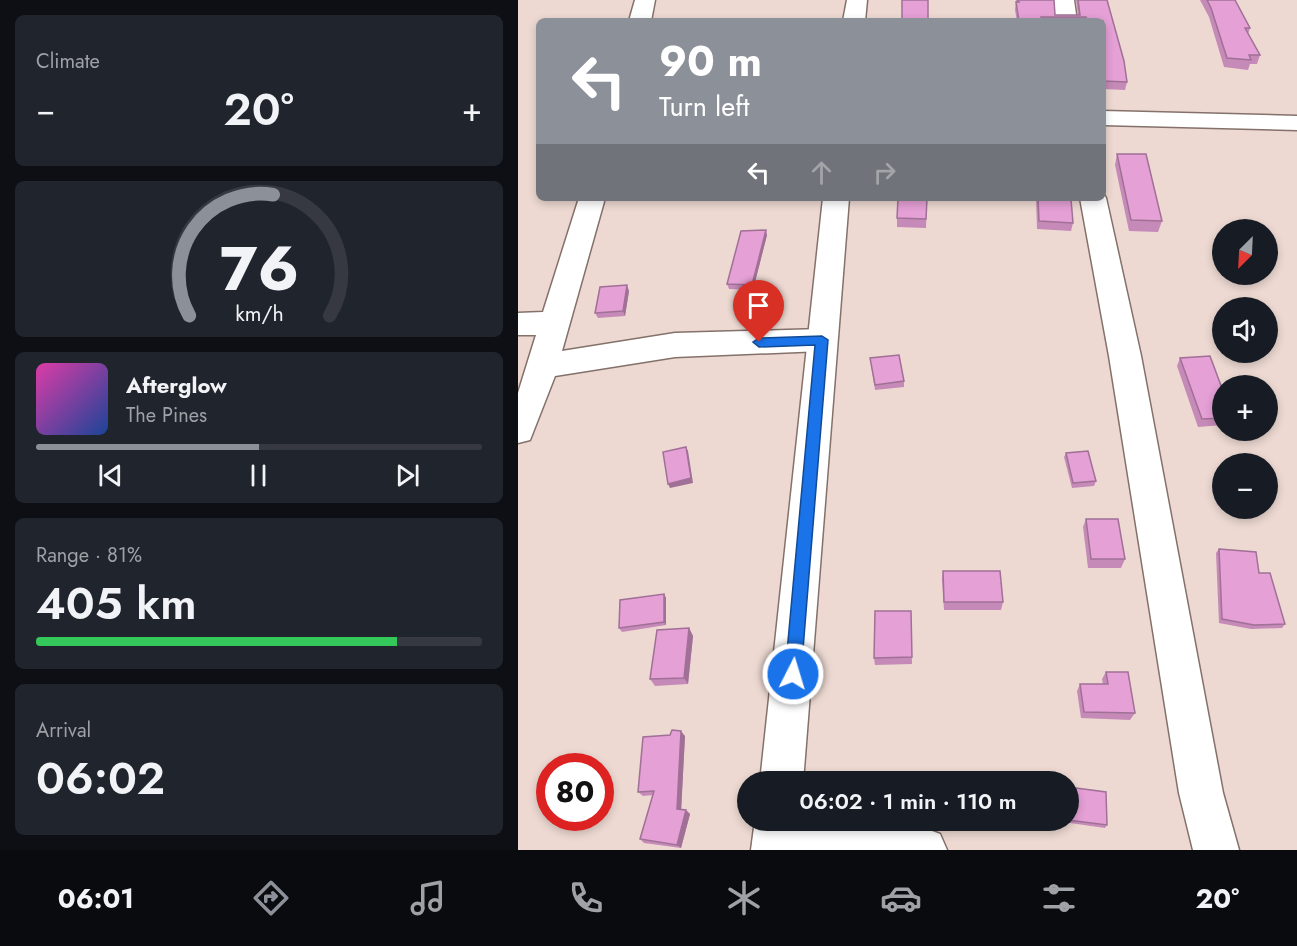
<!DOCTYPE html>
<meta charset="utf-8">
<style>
body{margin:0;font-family:Jost,sans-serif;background:#20242c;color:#f1f3f6;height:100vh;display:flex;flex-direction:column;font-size:22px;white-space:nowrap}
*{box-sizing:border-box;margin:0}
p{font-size:20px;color:#9ea1a6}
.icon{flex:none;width:33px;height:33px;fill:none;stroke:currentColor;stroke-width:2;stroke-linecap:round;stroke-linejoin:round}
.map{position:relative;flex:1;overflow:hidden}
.panel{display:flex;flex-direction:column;gap:15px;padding:15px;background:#0d0f14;width:518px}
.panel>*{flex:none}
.top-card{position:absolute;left:18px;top:18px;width:570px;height:183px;border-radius:9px;box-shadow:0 3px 9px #0003;background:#8c9099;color:#fff;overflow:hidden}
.needle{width:39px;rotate:204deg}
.buttons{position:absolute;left:694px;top:219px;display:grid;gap:12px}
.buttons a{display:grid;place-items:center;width:66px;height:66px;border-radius:50%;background:#171b24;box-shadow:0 3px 9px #0003;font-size:30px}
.speed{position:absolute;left:18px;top:753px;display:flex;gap:12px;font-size:30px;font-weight:700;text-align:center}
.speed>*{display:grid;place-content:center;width:78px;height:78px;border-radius:50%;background:#171b24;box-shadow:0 3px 9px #0003;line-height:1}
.speed .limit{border:9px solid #d22;background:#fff;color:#111}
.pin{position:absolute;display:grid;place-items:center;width:51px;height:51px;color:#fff;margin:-62px -26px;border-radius:50% 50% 50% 0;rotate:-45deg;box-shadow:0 0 6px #0007}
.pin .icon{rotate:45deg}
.me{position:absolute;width:66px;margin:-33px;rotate:5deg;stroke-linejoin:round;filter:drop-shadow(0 0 4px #0008)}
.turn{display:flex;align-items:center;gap:21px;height:126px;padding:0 24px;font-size:27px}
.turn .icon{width:78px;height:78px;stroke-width:2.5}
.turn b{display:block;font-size:42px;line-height:51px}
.lanes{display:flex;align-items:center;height:57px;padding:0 24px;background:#0003;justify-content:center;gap:30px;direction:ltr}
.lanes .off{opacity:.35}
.big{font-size:45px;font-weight:600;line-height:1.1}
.panel .card{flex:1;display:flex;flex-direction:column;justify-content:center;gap:9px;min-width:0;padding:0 21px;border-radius:9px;background:#20242c}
.panel .dial{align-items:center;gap:0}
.dial svg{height:156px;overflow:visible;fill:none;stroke:#363941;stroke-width:7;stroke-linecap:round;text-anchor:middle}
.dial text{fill:#f1f3f6;stroke:none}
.song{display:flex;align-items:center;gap:18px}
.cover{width:72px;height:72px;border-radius:9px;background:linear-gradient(135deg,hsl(320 70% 55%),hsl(220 70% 35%))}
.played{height:6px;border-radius:3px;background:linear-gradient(90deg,#8c9099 50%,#363941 50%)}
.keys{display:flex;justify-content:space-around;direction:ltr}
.heat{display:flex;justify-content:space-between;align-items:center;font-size:33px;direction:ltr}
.charge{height:9px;border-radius:4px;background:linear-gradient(90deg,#34c759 81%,#363941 0)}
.trip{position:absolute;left:219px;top:771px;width:342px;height:60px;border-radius:30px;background:#171b24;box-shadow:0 3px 9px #0003;font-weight:600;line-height:60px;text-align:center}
.tab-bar{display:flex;height:96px;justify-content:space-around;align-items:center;background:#090b0e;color:#9ea1a6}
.tab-bar .icon{width:42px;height:42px}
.tab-bar .current{color:#8c9099}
.tab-bar b{font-size:27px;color:#f1f3f6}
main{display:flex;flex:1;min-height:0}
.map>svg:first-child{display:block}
</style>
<main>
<section class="panel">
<div class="card"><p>Climate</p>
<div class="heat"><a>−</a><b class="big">20°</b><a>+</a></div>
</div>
<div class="card dial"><svg viewBox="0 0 100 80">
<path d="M14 69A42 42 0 1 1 86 69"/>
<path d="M14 69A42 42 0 0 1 57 7" stroke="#8c9099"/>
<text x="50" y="56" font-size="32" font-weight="700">76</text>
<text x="50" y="72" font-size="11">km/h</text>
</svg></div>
<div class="card">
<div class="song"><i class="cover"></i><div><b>Afterglow</b><p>The Pines</p></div></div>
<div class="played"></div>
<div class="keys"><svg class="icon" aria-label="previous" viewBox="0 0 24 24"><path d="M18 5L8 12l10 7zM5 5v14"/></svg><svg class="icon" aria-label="pause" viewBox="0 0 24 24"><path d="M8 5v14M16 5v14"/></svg><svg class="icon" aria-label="next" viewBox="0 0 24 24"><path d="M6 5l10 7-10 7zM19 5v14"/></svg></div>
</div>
<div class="card"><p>Range · 81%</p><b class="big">405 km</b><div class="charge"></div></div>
<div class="card"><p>Arrival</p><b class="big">06:02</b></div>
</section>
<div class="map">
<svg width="780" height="850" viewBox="0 0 780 850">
<rect width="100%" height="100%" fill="#edd9d2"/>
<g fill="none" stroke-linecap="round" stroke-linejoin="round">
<defs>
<g id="minor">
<polygon points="117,0 137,0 133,21 111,21"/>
<polygon points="536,0 556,0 559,21 537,21"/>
<polygon points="585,111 780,116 780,130 585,125"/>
<polygon points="585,193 588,198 623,356 705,793 721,850 675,850 661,793 591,356 562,198 585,198"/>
<polygon points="61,198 87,198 44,351 157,333 304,329 315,332 319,340 315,348 304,351 157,357 37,376 12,440 0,443 0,393 18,335 0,335 0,313 25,312"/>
<path d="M240 820C296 820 369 812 422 834L429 850H250L242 847 236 831Z"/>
</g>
<g id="trunk">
<polygon points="329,0 349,0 347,21 325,21"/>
<polygon points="305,198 331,198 285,782 242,782"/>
<polygon points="237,820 281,820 279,850 233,850"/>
</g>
</defs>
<!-- minor casing -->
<use href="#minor" stroke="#83716a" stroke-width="3"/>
<!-- trunk casing -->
<use href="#trunk" stroke="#83716a" stroke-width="3"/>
<!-- minor -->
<use href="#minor" fill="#fff" fill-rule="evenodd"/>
<!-- trunk -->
<use href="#trunk" fill="#fff" fill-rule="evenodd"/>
</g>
<!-- wall -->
<g fill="#c58ab8">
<polygon points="498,0 536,0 537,15 560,15 558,0 589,0 609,82 607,90 585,89 585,21 499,21 497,10"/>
<polygon points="682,0 717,0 732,28 730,34 742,55 739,64 732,64 730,70 706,67 691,17"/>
<polygon points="599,154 644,221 640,232 611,231 597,165"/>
<polygon points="409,198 408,228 379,227 379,218"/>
<polygon points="518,198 546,198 555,223 553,231 519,229"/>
<polygon points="249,235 235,290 211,289 209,284"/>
<polygon points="111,291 107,316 80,318 77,313"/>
<polygon points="352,358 386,381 386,387 357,390"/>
<polygon points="662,358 705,391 705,425 680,427 659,366"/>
<polygon points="548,453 578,481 576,486 554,488 546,457"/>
<polygon points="568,519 607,559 603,568 570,568 565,527"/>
<polygon points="701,549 741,573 767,624 764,628 733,629 701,623 698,553"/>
<polygon points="425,571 485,602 483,610 426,610 424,579"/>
<polygon points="146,594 148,598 148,625 104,632 101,628"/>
<polygon points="393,611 394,664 357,665 356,658"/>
<polygon points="171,628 175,636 170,684 137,686 132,679"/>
<polygon points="588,672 617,713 612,720 563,718 559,691 562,684 585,684 584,679"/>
<polygon points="167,736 163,809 172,814 163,848 126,843 122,839 135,795 125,796 120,792"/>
<polygon points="538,820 550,820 589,825 587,828 538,821"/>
</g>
<!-- shaded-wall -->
<g fill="#a07096">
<polygon points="248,230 249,235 235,290 234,285"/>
<polygon points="109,285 111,291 107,316 105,311"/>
<polygon points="168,447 170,451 175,483 152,488 150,484"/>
<polygon points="146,594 148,598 148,625 146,622"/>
<polygon points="171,628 175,636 170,684 166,678"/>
<polygon points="163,731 167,736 163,813 159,809"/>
<polygon points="168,810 172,814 163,848 159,845"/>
</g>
<!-- building -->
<g fill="#e5a0d6" stroke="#a07096" stroke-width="1.5">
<rect x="384" y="0" width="26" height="21"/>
<polygon points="500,0 536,0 537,15 562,15 560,0 589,0 606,61 609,82 585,81 585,21 569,21 568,17 523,17 524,21 501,21 498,2 501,2"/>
<polygon points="689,0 717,0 732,28 727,28 742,55 731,55 733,60 709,58 693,8"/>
<polygon points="599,154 628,154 644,221 613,220"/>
<polygon points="380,198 409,198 408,219 379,218"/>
<polygon points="520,198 553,199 555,223 521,221"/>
<polygon points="248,230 234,285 209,284 223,231"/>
<polygon points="109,285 105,311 77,313 82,287"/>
<polygon points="381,355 386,381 357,385 352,358"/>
<polygon points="692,356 705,391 705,418 684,419 662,358"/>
<polygon points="168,447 173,478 150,484 145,452"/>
<polygon points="570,451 578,481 555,483 548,453"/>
<polygon points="568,519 600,519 607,559 573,559"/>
<polygon points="701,549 738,552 741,573 752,573 767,624 736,625 704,619"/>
<polygon points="425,571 482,571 485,602 426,602"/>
<polygon points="146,594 146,622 101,628 102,600"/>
<polygon points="357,611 393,611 394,657 356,658"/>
<polygon points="171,628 166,678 132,679 139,630"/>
<polygon points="588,672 610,672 617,713 566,712 562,684 590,684"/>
<polygon points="154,730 163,731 159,809 168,810 159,845 122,839 136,791 120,792 125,737 152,735"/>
<polygon points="550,787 588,792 589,825 550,820"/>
</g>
<!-- route -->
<polygon fill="#1a73e8" stroke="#114b97" stroke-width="1.5" points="304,336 310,340 283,674 281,679 275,682 269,679 267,674 297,345 241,347 235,342 241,338"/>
</svg>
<div class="buttons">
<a><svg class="needle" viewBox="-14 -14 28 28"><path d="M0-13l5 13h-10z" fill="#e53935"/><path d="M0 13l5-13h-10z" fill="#9ea1a6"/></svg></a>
<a><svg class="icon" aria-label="sound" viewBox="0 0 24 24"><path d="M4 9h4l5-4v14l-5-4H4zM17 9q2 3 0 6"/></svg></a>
<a>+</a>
<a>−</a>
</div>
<div class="speed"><div class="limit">80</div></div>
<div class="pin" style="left:241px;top:342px;background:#d93025"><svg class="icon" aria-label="arrive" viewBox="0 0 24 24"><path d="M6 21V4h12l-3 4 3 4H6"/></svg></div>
<svg class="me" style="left:275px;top:674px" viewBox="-20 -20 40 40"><circle r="17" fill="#1a73e8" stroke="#fff" stroke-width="3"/><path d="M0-11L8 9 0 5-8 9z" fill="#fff"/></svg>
<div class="trip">06:02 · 1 min · 110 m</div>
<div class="top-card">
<div class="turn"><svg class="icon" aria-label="left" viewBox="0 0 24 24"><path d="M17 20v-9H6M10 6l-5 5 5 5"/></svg><div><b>90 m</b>Turn left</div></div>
<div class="lanes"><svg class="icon" aria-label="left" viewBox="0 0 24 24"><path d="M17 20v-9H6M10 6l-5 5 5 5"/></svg><svg class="icon off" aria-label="ahead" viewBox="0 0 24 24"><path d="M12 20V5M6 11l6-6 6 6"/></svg><svg class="icon off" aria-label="right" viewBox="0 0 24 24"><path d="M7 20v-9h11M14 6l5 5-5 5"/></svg></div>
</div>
</div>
</main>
<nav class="tab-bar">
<b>06:01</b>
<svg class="icon current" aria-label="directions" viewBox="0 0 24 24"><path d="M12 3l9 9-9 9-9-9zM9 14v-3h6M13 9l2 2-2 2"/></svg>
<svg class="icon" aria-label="music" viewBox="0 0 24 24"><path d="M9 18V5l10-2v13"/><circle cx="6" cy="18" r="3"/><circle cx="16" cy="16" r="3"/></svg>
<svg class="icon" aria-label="phone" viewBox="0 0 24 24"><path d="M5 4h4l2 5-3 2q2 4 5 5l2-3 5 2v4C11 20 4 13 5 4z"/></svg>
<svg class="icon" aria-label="climate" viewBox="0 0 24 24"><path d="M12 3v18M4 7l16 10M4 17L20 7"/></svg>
<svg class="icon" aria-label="car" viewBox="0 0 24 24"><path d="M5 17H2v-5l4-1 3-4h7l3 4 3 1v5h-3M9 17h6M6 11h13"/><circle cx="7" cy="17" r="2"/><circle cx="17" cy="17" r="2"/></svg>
<svg class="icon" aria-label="filters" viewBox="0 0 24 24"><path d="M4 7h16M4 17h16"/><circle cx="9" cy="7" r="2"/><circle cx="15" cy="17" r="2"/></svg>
<b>20°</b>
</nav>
